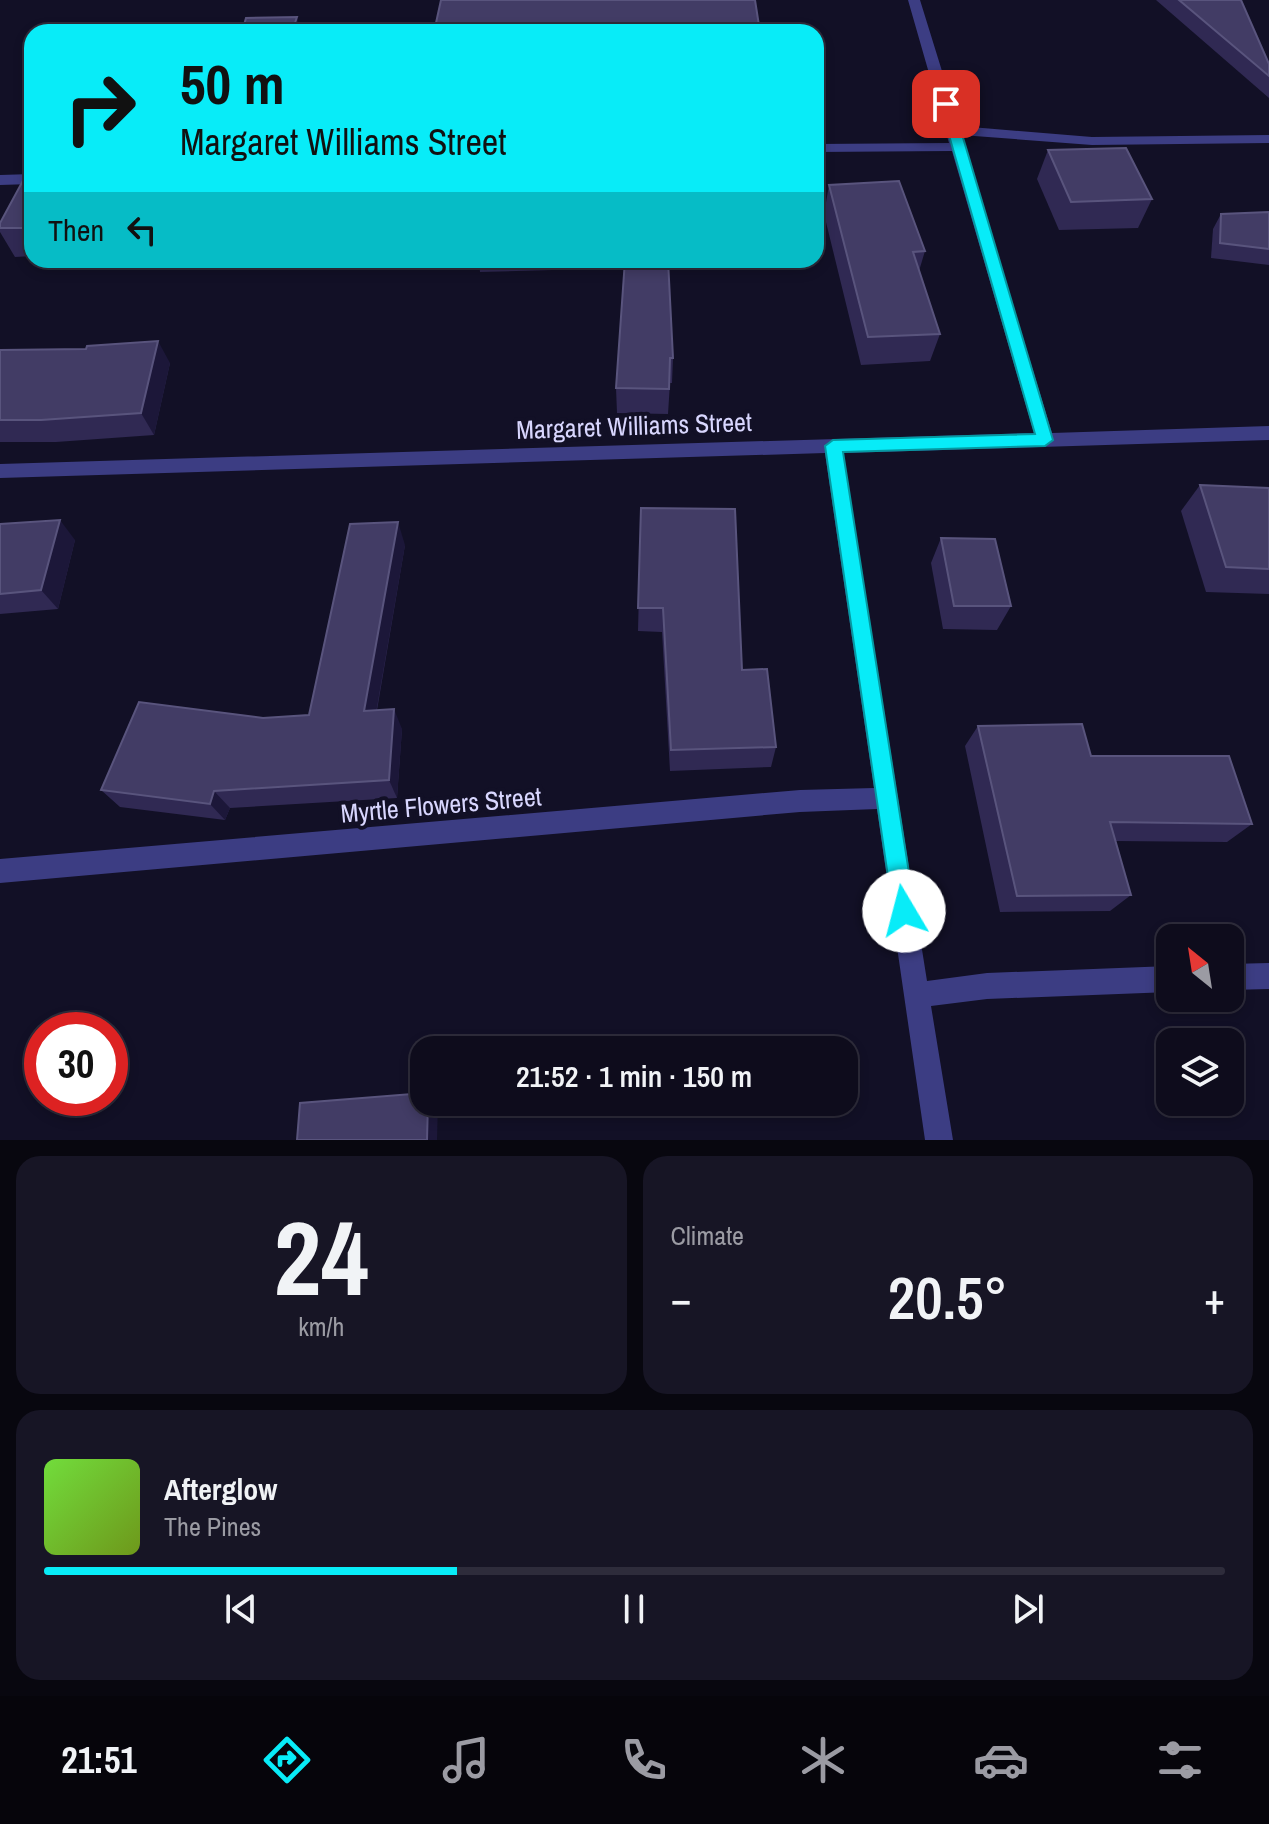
<!DOCTYPE html>
<meta charset="utf-8">
<style>
body{margin:0;font-family:"Archivo Narrow",sans-serif;background:#171525;color:#f1f3f6;height:100vh;display:flex;flex-direction:column;font-size:30px;white-space:nowrap}
*{box-sizing:border-box;margin:0}
p{font-size:26px;color:#9b9ba3}
.icon{flex:none;width:44px;height:44px;fill:none;stroke:currentColor;stroke-width:2;stroke-linecap:round;stroke-linejoin:round}
.map{position:relative;height:1140px;overflow:hidden}
.sheet{display:flex;flex-direction:column;gap:16px;padding:16px;background:#08070f;flex:1}
.sheet>*{flex:none}
.hud{position:absolute;left:24px;top:24px;width:800px;height:244px;border-radius:24px;box-shadow:0 4px 12px #0003,0 0 0 2px #2e2c3b;background:#08ecf8;color:#111;overflow:hidden}
.needle{width:52px;rotate:330deg}
.tools{position:absolute;left:1156px;top:924px;display:grid;gap:16px}
.tools a{display:grid;place-items:center;width:88px;height:88px;border-radius:16px;background:#0e0c1c;box-shadow:0 4px 12px #0003,0 0 0 2px #2e2c3b;font-size:40px}
.speed{position:absolute;left:24px;top:1012px;display:flex;gap:16px;font-size:40px;font-weight:700;text-align:center}
.speed>*{display:grid;place-content:center;width:104px;height:104px;border-radius:50%;background:#0e0c1c;box-shadow:0 4px 12px #0003,0 0 0 2px #2e2c3b;line-height:1}
.speed .limit{border:12px solid #d22;background:#fff;color:#111}
.pin{position:absolute;display:grid;place-items:center;width:68px;height:68px;color:#fff;margin:-34px;border-radius:16px;box-shadow:0 4px 12px #0006}
.me{position:absolute;width:88px;margin:-44px;rotate:352deg;stroke-linejoin:round;filter:drop-shadow(0 0 6px #0008)}
.turn{display:flex;align-items:center;gap:28px;height:168px;padding:0 24px;font-size:36px}
.turn .icon{width:104px;height:104px;stroke-width:2.5}
.turn b{display:block;font-size:56px;line-height:68px}
.then{display:flex;align-items:center;height:76px;padding:0 24px;background:#0003;gap:16px;font-size:30px}
.big{font-size:60px;font-weight:600;line-height:1.1}
.sheet .widget{flex:1;display:flex;flex-direction:column;justify-content:center;gap:12px;min-width:0;padding:0 28px;border-radius:24px;background:#171525}
.sheet .dial{align-items:center;gap:0}
.dial b{font-size:104px;line-height:1}
.song{display:flex;align-items:center;gap:24px}
.cover{width:96px;height:96px;border-radius:12px;background:linear-gradient(135deg,hsl(100 70% 55%),hsl(80 70% 35%))}
.played{height:8px;border-radius:4px;background:linear-gradient(90deg,#08ecf8 35%,#2e2c3b 35%)}
.keys{display:flex;justify-content:space-around;direction:ltr}
.heat{display:flex;justify-content:space-between;align-items:center;font-size:44px;direction:ltr}
.sheet .tiles{flex:1;display:grid;gap:16px;grid-template-columns:1fr 1fr}
.widget:last-child{grid-column:span 2}
.trip{position:absolute;left:410px;top:1036px;width:448px;height:80px;border-radius:24px;background:#0e0c1c;box-shadow:0 4px 12px #0003,0 0 0 2px #2e2c3b;font-weight:600;line-height:80px;text-align:center}
.tabs{display:flex;height:128px;justify-content:space-around;align-items:center;background:#06050b;color:#9b9ba3}
.tabs .icon{width:56px;height:56px}
.tabs .active{color:#08ecf8}
.tabs b{font-size:36px;color:#f1f3f6}
.map>svg:first-child{display:block}
</style>
<div class="map">
<svg width="1269" height="1140" viewBox="0 0 1269 1140">
<rect width="100%" height="100%" fill="#121026"/>
<g fill="none" stroke-linecap="round" stroke-linejoin="round">
<!-- minor -->
<g fill="#3c3d83" fill-rule="evenodd">
<polygon points="908,0 920,0 959,126 1092,137 1269,135 1269,143 1092,145 961,135 1052,433 1269,426 1269,440 843,453 927,981 987,973 1170,966 1170,992 987,999 931,1006 953,1140 925,1140 877,809 800,812 0,883 0,859 800,790 874,788 825,453 0,478 0,464 1034,433 952,151 816,152 816,144 949,143"/>
<polygon points="32,174 32,184 0,185 0,175"/>
<polygon points="1269,963 1269,989 1230,990 1230,964"/>
</g>
</g>
<!-- wall -->
<g fill="#302953">
<polygon points="1156,0 1241,0 1269,64 1269,98"/>
<polygon points="1048,150 1152,199 1138,228 1059,230 1037,179"/>
<polygon points="32,175 32,256 15,257 0,232 0,223"/>
<polygon points="829,185 925,251 919,271 940,334 930,361 861,365 824,214"/>
<polygon points="1269,212 1269,265 1211,258 1213,229 1221,214"/>
<polygon points="370,260 668,260 673,358 672,383 670,383 668,414 617,413 616,388 624,268 480,272 479,262 371,263"/>
<polygon points="0,350 170,363 154,435 56,442 0,442"/>
<polygon points="1200,485 1269,488 1269,594 1206,592 1181,511"/>
<polygon points="641,508 742,670 776,747 771,767 670,771 662,632 638,631"/>
<polygon points="0,524 75,540 58,609 0,614"/>
<polygon points="941,538 1011,606 997,630 943,629 931,563"/>
<polygon points="405,545 377,710 402,729 397,798 230,808 225,820 120,807 101,790 263,718 309,715"/>
<polygon points="978,726 1091,756 1252,824 1227,842 1115,841 1131,895 1110,911 1000,912 965,746"/>
</g>
<!-- shaded-wall -->
<g fill="#1c1739">
<polygon points="297,17 301,32 292,32"/>
<polygon points="158,341 170,363 154,435 141,413"/>
<polygon points="60,520 75,540 58,609 41,590"/>
<polygon points="398,522 405,545 373,730 364,711"/>
<polygon points="394,709 402,729 397,798 389,780"/>
<polygon points="214,791 230,808 225,820 210,804"/>
<polygon points="428,1102 438,1102 437,1140 427,1140"/>
</g>
<!-- building -->
<g fill="#423c65" stroke="#59547d" stroke-width="2">
<polygon points="441,0 755,0 760,32 434,32"/>
<polygon points="1179,0 1241,0 1269,64 1269,76"/>
<polygon points="297,17 292,32 242,32 246,18"/>
<polygon points="1126,148 1152,199 1071,202 1048,150"/>
<polygon points="26,175 32,175 32,228 0,228 0,223"/>
<polygon points="899,181 925,251 913,252 940,334 868,337 829,185"/>
<polygon points="1269,212 1269,249 1220,243 1221,214"/>
<polygon points="625,260 668,260 673,358 670,358 669,389 616,388"/>
<polygon points="158,341 141,413 41,420 0,420 0,350 86,349 87,346"/>
<polygon points="1200,485 1269,488 1269,569 1226,567"/>
<polygon points="641,508 735,509 742,670 767,669 776,747 671,750 663,608 638,608"/>
<polygon points="60,520 41,590 0,594 0,524"/>
<polygon points="398,522 364,711 394,709 389,780 214,791 210,804 101,790 139,702 263,718 309,715 350,524"/>
<polygon points="941,538 995,539 1011,606 954,606"/>
<polygon points="1082,724 1091,756 1229,756 1252,824 1110,822 1131,895 1017,896 978,726"/>
<polygon points="424,1093 424,1102 428,1102 427,1140 297,1140 300,1103"/>
</g>
<!-- route -->
<polygon fill="#08ecf8" stroke="#0599a1" stroke-width="2" points="946,100 953,104 1053,440 1045,446 843,452 915,911 912,918 904,922 896,918 893,911 825,446 833,440 1035,434 940,104"/>
<g text-anchor="middle" stroke-width="8" stroke-linejoin="round" paint-order="stroke">
<!-- street labels -->
<g font-size="26" fill="#d8d6fe" stroke="#121026">
<text transform="translate(634 426) rotate(-2)" y="9">Margaret Williams Street</text>
<text transform="translate(441 805) rotate(-5)" y="9">Myrtle Flowers Street</text>
</g>
</g>
</svg>
<div class="tools">
<a><svg class="needle" viewBox="-14 -14 28 28"><path d="M0-13l5 13h-10z" fill="#e53935"/><path d="M0 13l5-13h-10z" fill="#9b9ba3"/></svg></a>
<a><svg class="icon" aria-label="layers" viewBox="0 0 24 24"><path d="M12 4l9 5-9 5-9-5zM3 14l9 5 9-5"/></svg></a>
</div>
<div class="speed"><div class="limit">30</div></div>
<div class="pin" style="left:946px;top:104px;background:#d93025"><svg class="icon" aria-label="arrive" viewBox="0 0 24 24"><path d="M6 21V4h12l-3 4 3 4H6"/></svg></div>
<svg class="me" style="left:904px;top:911px" viewBox="-20 -20 40 40"><circle r="19" fill="#fff"/><path d="M0-13L10 11 0 6-10 11z" fill="#08ecf8"/></svg>
<div class="trip">21:52 · 1 min · 150 m</div>
<div class="hud">
<div class="turn"><svg class="icon" aria-label="right" viewBox="0 0 24 24"><path d="M7 20v-9h11M14 6l5 5-5 5"/></svg><div><b>50 m</b>Margaret Williams Street</div></div>
<div class="then">Then<svg class="icon" aria-label="left" viewBox="0 0 24 24"><path d="M17 20v-9H6M10 6l-5 5 5 5"/></svg></div>
</div>
</div>
<section class="sheet">
<div class="tiles">
<div class="widget dial"><b>24</b><p>km/h</p></div>
<div class="widget"><p>Climate</p>
<div class="heat"><a>−</a><b class="big">20.5°</b><a>+</a></div>
</div>
<div class="widget">
<div class="song"><i class="cover"></i><div><b>Afterglow</b><p>The Pines</p></div></div>
<div class="played"></div>
<div class="keys"><svg class="icon" aria-label="previous" viewBox="0 0 24 24"><path d="M18 5L8 12l10 7zM5 5v14"/></svg><svg class="icon" aria-label="pause" viewBox="0 0 24 24"><path d="M8 5v14M16 5v14"/></svg><svg class="icon" aria-label="next" viewBox="0 0 24 24"><path d="M6 5l10 7-10 7zM19 5v14"/></svg></div>
</div>
</div>
</section>
<nav class="tabs">
<b>21:51</b>
<svg class="icon active" aria-label="directions" viewBox="0 0 24 24"><path d="M12 3l9 9-9 9-9-9zM9 14v-3h6M13 9l2 2-2 2"/></svg>
<svg class="icon" aria-label="music" viewBox="0 0 24 24"><path d="M9 18V5l10-2v13"/><circle cx="6" cy="18" r="3"/><circle cx="16" cy="16" r="3"/></svg>
<svg class="icon" aria-label="phone" viewBox="0 0 24 24"><path d="M5 4h4l2 5-3 2q2 4 5 5l2-3 5 2v4C11 20 4 13 5 4z"/></svg>
<svg class="icon" aria-label="climate" viewBox="0 0 24 24"><path d="M12 3v18M4 7l16 10M4 17L20 7"/></svg>
<svg class="icon" aria-label="car" viewBox="0 0 24 24"><path d="M5 17H2v-5l4-1 3-4h7l3 4 3 1v5h-3M9 17h6M6 11h13"/><circle cx="7" cy="17" r="2"/><circle cx="17" cy="17" r="2"/></svg>
<svg class="icon" aria-label="filters" viewBox="0 0 24 24"><path d="M4 7h16M4 17h16"/><circle cx="9" cy="7" r="2"/><circle cx="15" cy="17" r="2"/></svg>
</nav>
